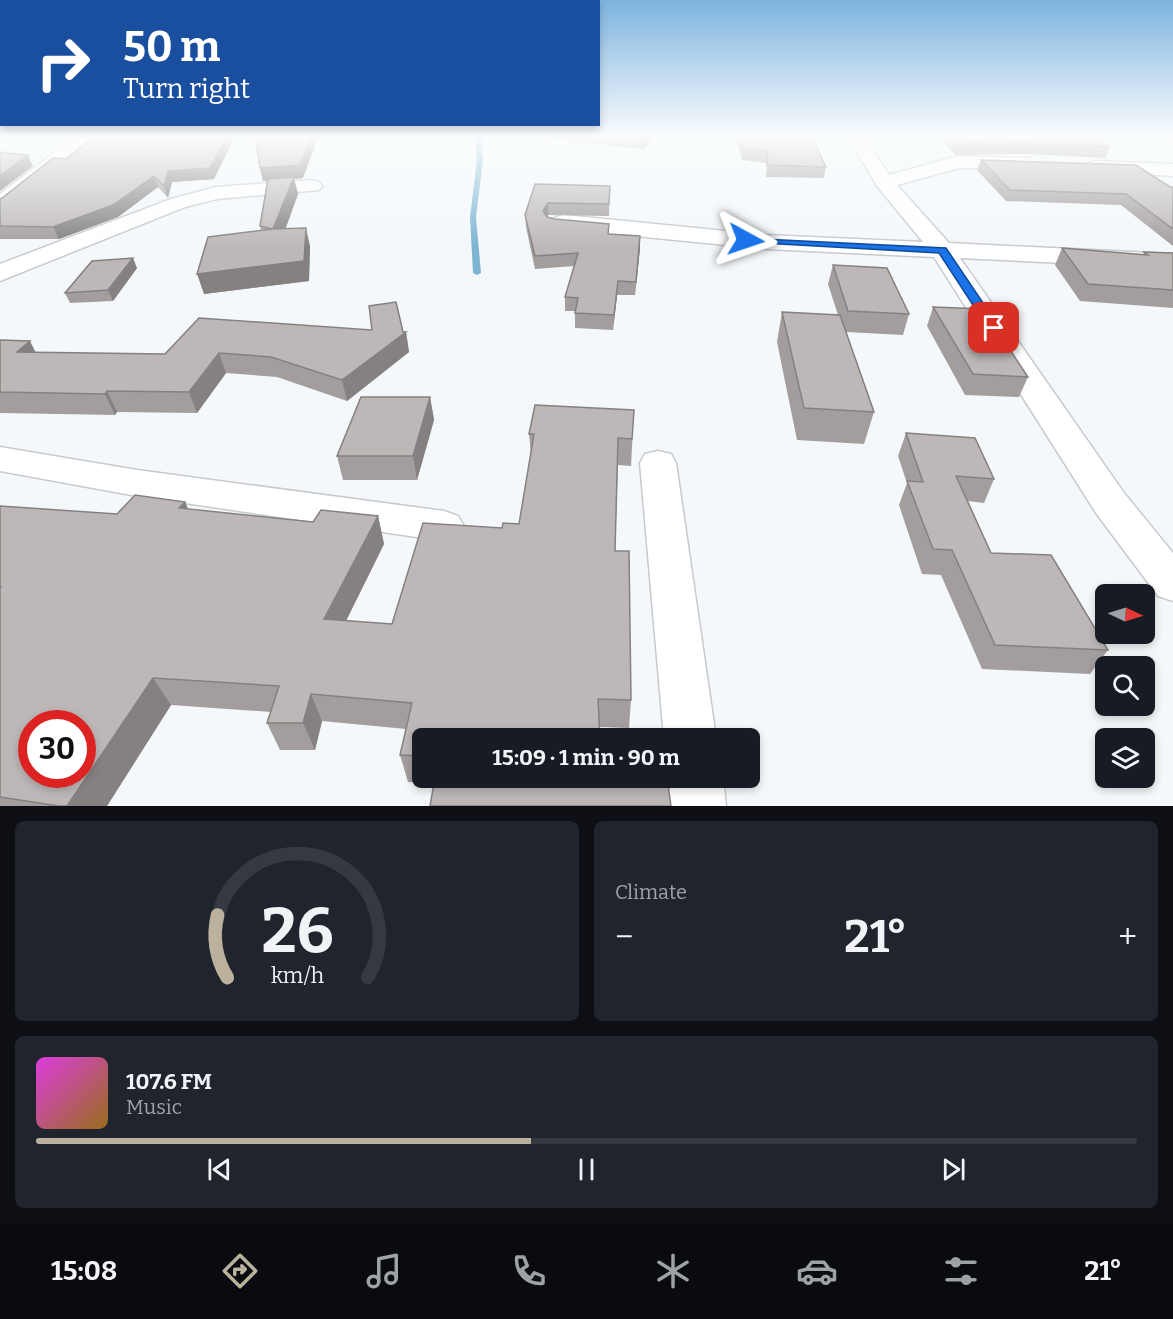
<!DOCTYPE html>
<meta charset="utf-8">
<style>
body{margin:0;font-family:Bitter,serif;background:#20242c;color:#f1f3f6;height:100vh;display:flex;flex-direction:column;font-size:22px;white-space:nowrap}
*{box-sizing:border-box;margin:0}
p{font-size:20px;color:#9ea1a6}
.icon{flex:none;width:33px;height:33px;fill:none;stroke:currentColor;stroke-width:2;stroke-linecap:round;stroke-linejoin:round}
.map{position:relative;height:806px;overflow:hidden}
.side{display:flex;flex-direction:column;gap:15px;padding:15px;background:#0d0f14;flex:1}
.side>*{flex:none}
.top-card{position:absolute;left:0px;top:0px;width:600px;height:126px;box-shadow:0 3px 9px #0003;background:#1a4fa0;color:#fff;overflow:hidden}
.needle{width:39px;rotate:94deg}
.controls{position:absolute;left:1095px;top:584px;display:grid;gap:12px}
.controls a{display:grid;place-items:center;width:60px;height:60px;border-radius:9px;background:#171b24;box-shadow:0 3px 9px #0003;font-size:30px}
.speed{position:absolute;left:18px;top:710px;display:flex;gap:12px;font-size:30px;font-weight:700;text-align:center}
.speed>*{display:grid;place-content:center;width:78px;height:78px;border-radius:50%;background:#171b24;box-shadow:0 3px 9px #0003;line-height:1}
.speed .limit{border:9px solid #d22;background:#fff;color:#111}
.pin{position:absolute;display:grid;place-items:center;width:51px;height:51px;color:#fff;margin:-26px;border-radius:12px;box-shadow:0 3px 9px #0006}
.me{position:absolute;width:66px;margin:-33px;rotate:95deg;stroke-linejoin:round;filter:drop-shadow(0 0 4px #0008)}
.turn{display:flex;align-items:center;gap:21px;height:126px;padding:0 24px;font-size:27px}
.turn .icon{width:78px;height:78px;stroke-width:2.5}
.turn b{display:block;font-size:42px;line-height:51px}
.big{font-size:45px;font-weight:700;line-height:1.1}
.side .card{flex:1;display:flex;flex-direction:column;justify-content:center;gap:9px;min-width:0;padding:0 21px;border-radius:9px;background:#20242c}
.side .dial{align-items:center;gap:0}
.dial svg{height:156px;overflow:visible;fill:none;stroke:#363941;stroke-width:7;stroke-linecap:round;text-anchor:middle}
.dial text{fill:#f1f3f6;stroke:none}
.song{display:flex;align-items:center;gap:18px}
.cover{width:72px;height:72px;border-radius:9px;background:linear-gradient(135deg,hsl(300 70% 55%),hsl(40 70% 35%))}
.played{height:6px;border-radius:3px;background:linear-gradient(90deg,#bbb19d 45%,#363941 45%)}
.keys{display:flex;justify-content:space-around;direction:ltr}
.heat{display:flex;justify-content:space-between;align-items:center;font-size:33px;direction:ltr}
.side .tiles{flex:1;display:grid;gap:15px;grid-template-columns:1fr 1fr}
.card:last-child{grid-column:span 2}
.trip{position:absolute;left:412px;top:728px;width:348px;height:60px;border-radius:9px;background:#171b24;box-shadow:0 3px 9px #0003;font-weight:700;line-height:60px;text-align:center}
.dock{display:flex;height:96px;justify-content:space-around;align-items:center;background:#090b0e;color:#9ea1a6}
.dock .icon{width:42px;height:42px}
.dock .current{color:#bbb19d}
.dock b{font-size:27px;color:#f1f3f6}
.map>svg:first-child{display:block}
</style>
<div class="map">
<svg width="1173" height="806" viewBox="0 0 1173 806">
<rect width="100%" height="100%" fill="#f4f8fb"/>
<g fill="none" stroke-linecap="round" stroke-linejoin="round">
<!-- stream -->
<polygon fill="#7cb4d2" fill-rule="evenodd" points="475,135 481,135 483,160 476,217 481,273 477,275 473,273 470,217 477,160"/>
<defs>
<g id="street">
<polygon points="77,135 96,135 7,208 0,210 0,194"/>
<polygon points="847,135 863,135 889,175 958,156 1030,158 1032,162 1023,168 959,168 897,185 949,243 1173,254 1173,268 960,258 1124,493 1173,553 1173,601 1158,596 1096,513 934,257 766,249 564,229 556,227 553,222 556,217 564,215 766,235 923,242 877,186"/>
<polygon points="1096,161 1173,164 1173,176 1089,171 1087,167 1089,163"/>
<polygon points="312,180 319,182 322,186 319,190 217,199 185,207 0,281 0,264 171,199 216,187"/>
<polygon points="0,447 137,470 444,511 458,516 464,526 458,536 444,541 137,496 0,471"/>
<polygon points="658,451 671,454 676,463 716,738 664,738 640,463 645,454"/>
<polygon points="667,777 723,777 726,806 670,806"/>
</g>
</defs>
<!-- street casing -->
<use href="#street" stroke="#c7cace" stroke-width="3"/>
<!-- street -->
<use href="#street" fill="#fff" fill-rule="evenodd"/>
</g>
<!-- wall -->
<g fill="#a39e9d">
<polygon points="537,135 655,135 644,149 537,137"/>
<polygon points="735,135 811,135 826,167 824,178 766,177 767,163 742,160"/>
<polygon points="938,135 1091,135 1110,147 1105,158 1026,154 955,155"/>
<polygon points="53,158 214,179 172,182 168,198 158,187 118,217 59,239 0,239 0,199 2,198"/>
<polygon points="981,160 1173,187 1173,246 1121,205 1006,201 977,170"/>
<polygon points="260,168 303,178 294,179 298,194 285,228 310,246 309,281 204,294 261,230 260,226 267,181 263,181"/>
<polygon points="535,184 610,186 609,216 548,215 547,217 608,234 640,248 635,295 617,295 613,330 575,328 575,311 565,311 565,297 574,266 535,269 526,227 525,215"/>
<polygon points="1062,248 1143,255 1144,252 1173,253 1173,308 1080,301 1055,265"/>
<polygon points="833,265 909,314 903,335 846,332 874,412 864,444 797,440 777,342 782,312 838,315 828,284"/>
<polygon points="137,268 113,301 70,303 65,293"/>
<polygon points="933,307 1028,377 1019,397 965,395 927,326"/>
<polygon points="403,332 406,332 409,352 347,401 277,377 226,373 197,413 117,412 115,415 0,413 0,340 35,352 165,354"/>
<polygon points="430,397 434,420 417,480 343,480 337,456"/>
<polygon points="634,410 631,466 618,465 615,551 631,700 629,728 600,727 423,738 423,777 667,777 434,783 408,782 400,755 406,729 322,721 315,750 280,750 267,723 271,712 171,705 107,806 0,806 0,506 117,514 185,502 188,509 313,522 378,516 384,544 346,621 392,624 502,528 519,524 531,454 529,434"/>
<polygon points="906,433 994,479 984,503 968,501 991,553 1108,650 1090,674 982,669 941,575 922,574 899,505 907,483 898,456"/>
</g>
<!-- shaded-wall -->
<g fill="#848180">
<polygon points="228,135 236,135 214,179 172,182 168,198 164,186 168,171"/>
<polygon points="312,135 319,135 303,178 294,179 298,194 279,247 273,229 293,179 263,181 260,168"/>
<polygon points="647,135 655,135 644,149 645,137"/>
<polygon points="28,155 33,166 0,191 0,176"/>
<polygon points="154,176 158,187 118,217 59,239 53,227"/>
<polygon points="548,203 548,215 543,223 543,211"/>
<polygon points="306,228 310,246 309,281 204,294 197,274"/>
<polygon points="640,236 640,248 635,295 636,282"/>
<polygon points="133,258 137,268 113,301 108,290"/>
<polygon points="618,281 617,295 613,330 614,315"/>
<polygon points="406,332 409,352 347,401 342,380"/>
<polygon points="30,341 40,361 17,352"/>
<polygon points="219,353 226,373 197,413 189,392"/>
<polygon points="107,391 117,412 115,415 105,394"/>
<polygon points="430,397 434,420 417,480 413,456"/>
<polygon points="185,502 197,529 179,508"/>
<polygon points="378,516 384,544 333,647 324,619"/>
<polygon points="153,678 171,705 107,806 67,806"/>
<polygon points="311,694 322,721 315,750 303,723"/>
</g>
<!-- building -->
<g fill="#bdb8b7" stroke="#848180" stroke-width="1.5" fill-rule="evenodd">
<polygon points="96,135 228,135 210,168 168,171 164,186 154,176 113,205 53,227 0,226 0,199 2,198 53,158 66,159"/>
<polygon points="255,135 312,135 300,165 260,168"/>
<polygon points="619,135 647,135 645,137"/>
<polygon points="740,135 811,135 826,167 767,165 768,151 744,149"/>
<polygon points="950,135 1091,135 1110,147 1030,142 958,143"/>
<polygon points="0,152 28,155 0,176"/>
<polygon points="981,160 1136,165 1170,187 1173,187 1173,229 1126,194 1010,190"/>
<polygon points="294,177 273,229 306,228 304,261 197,274 208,237 272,229 260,226 268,179"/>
<polygon points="535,184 610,186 609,204 548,203 543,211 547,217 555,219 609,224 608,234 640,236 636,282 618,281 614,315 575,313 578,298 565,297 578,253 535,256 525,215"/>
<polygon points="1062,248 1148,255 1144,252 1173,253 1173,290 1088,284"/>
<polygon points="133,258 108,290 65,293 92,261"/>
<polygon points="833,265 887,268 909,314 848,311"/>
<polygon points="396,302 403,332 406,332 342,380 271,357 219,353 189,392 107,391 105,394 0,392 0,340 30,341 17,352 165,354 199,318 372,330 369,306"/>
<polygon points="933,307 983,309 1028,377 973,374"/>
<polygon points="782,312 840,315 874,412 804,408"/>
<polygon points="361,397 430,397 413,456 337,456"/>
<path d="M535 405 634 410 632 439 618 438 615 551H629L631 700 598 699 600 738H423V756L400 755 412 703 311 694 303 723H267L279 686 153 678 67 806H59L0 797V588L1 587H0V506L117 514 135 495 185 502 179 508 313 522 321 510 378 516 324 619 392 624 423 523 502 528 503 523 519 524 534 434H529ZM32 723H82V774H32Z"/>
<polygon points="906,433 975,438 994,479 956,476 991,553 1051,555 1108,650 995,645 952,550 933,549 907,481 923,482"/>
<polygon points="435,777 667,777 671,806 430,806"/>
</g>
<!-- sky -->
<linearGradient id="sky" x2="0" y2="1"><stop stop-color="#7db4df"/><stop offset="0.55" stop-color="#fafcfd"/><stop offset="1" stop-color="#fafcfd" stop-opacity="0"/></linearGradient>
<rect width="1173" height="247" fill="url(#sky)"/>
<!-- route -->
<polygon fill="#1a73e8" stroke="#114b97" stroke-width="1.5" points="742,238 946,248 1000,328 990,331 939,253 746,242 742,242"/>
</svg>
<div class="controls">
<a><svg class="needle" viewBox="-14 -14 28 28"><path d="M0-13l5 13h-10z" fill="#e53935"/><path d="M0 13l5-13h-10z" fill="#9ea1a6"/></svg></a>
<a><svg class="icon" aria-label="search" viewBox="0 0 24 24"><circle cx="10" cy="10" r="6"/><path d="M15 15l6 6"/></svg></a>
<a><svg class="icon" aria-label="layers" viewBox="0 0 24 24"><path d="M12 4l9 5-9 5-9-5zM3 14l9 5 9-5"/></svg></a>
</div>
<div class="speed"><div class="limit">30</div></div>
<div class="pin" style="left:994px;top:328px;background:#d93025"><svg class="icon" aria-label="arrive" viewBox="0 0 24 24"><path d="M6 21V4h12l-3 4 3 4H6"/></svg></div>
<svg class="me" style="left:746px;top:240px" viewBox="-20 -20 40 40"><path d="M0-17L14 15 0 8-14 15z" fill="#1a73e8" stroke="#fff" stroke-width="4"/></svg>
<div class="trip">15:09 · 1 min · 90 m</div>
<div class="top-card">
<div class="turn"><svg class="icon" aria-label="right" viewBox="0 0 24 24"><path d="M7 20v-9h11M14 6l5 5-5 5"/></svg><div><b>50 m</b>Turn right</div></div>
</div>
</div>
<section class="side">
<div class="tiles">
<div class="card dial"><svg viewBox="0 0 100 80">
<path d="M14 69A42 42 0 1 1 86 69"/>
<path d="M14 69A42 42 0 0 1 9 37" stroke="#bbb19d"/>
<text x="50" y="56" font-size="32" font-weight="700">26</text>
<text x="50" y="72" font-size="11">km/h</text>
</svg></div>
<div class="card"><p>Climate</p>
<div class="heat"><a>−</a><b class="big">21°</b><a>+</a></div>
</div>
<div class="card">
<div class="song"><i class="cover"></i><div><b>107.6 FM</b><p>Music</p></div></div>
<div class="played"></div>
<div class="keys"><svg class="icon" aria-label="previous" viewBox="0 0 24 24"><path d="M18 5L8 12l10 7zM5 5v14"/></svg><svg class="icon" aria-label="pause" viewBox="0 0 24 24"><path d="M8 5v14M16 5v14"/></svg><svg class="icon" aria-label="next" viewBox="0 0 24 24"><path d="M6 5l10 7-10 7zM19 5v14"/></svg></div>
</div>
</div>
</section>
<nav class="dock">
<b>15:08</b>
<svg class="icon current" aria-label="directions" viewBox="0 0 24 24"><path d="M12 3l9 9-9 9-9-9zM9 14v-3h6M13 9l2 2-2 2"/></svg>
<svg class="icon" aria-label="music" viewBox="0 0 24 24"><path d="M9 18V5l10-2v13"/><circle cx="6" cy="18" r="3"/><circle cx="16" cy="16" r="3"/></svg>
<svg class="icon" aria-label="phone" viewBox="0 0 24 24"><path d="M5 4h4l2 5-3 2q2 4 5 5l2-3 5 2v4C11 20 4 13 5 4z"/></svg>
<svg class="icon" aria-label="climate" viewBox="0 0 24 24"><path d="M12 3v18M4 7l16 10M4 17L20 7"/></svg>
<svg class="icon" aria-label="car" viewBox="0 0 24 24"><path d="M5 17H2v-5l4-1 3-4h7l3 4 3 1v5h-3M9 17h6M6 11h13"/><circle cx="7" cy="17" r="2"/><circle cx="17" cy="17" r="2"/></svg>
<svg class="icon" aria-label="filters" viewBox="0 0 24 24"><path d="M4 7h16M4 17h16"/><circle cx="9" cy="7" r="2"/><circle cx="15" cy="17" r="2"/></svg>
<b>21°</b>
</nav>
